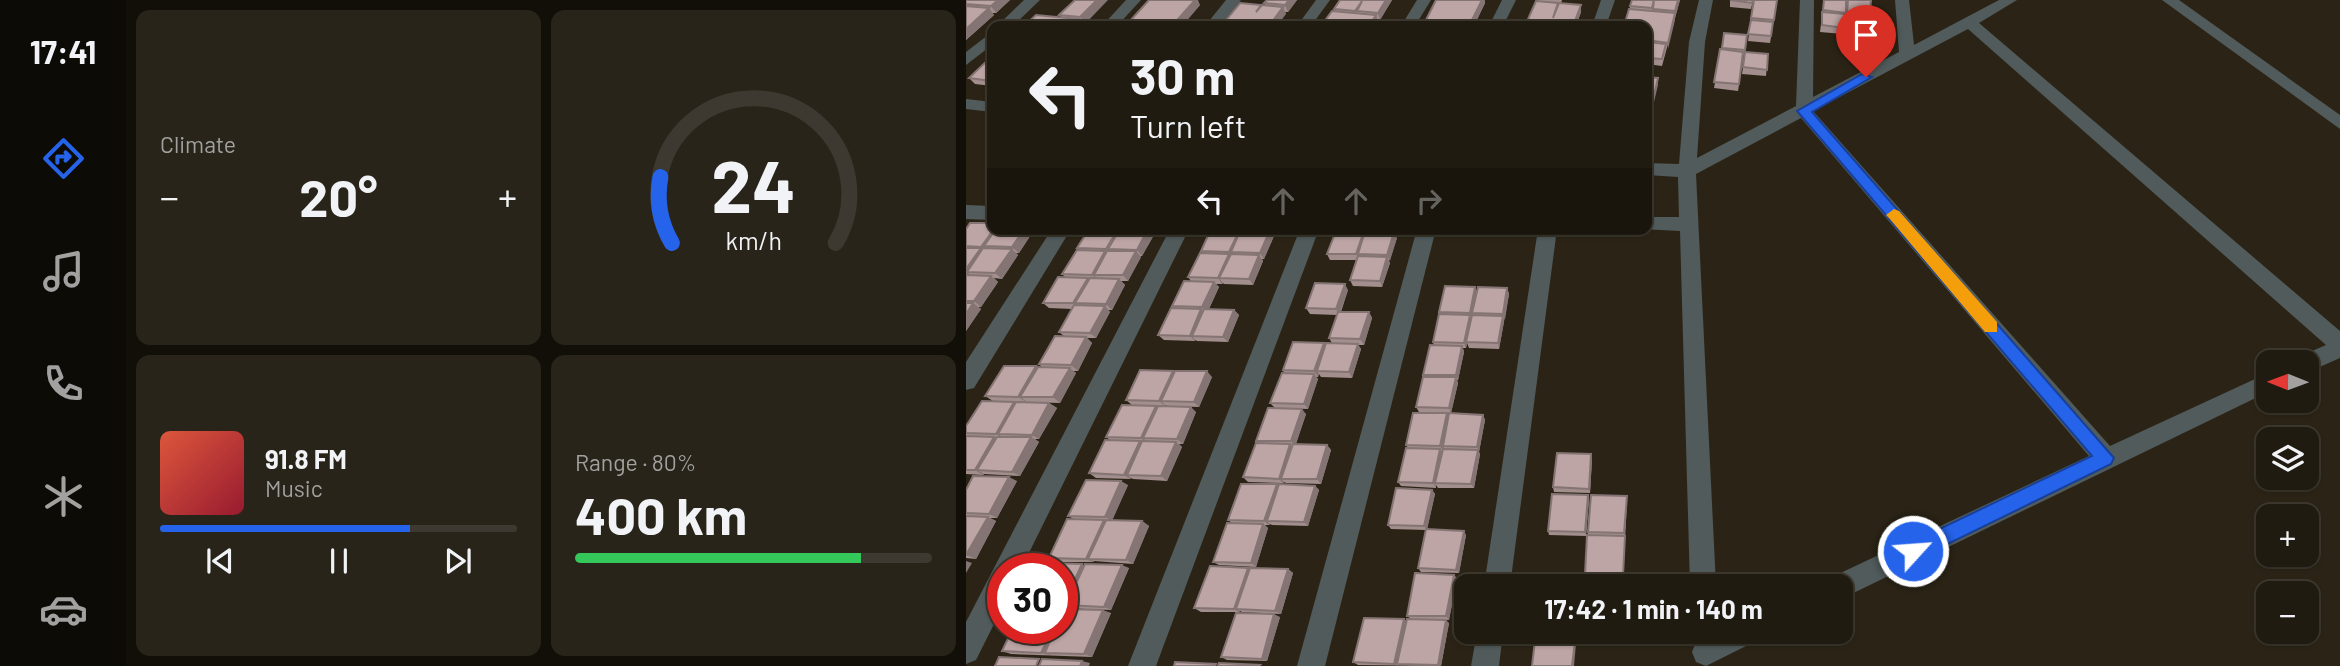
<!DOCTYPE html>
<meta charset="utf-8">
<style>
body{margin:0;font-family:Barlow,sans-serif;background:#282419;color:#f1f3f6;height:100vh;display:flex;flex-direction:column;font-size:26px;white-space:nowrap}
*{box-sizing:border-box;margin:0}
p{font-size:23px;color:#a2a19f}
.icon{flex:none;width:38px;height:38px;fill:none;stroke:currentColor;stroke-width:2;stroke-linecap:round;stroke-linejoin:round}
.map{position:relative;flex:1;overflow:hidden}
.side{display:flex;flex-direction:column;gap:10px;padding:10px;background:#120f09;width:840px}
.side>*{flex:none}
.hud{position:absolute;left:21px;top:21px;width:665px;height:214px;border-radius:14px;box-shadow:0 2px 5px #0004,0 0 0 2px #3d3930;background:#201b10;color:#f1f3f6;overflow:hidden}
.needle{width:46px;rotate:271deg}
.tools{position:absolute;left:1290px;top:350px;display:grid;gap:14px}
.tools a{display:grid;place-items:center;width:63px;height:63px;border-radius:14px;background:#201b10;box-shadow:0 2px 5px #0004,0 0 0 2px #3d3930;font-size:35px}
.speed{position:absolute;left:21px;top:553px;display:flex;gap:14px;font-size:35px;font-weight:700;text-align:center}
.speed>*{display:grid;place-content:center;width:91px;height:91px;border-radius:50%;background:#201b10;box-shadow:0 2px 5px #0004,0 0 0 2px #3d3930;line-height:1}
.speed .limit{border:10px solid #d22;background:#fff;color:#111}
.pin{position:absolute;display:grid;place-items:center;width:60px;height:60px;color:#fff;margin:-72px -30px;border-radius:50% 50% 50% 0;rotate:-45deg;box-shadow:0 0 7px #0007}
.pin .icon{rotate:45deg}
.me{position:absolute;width:77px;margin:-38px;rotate:64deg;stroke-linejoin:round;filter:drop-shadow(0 0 5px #0008)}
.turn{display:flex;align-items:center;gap:24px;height:147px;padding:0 28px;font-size:32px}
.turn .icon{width:91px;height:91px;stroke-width:2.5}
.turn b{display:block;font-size:49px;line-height:60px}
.lanes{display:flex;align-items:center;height:66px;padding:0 28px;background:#0003;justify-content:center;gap:35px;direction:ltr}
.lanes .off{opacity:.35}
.big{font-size:52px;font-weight:700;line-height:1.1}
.side .tile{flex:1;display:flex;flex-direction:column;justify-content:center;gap:10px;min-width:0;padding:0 24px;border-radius:14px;background:#282419}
.side .dial{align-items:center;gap:0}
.dial svg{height:182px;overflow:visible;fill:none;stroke:#3d3930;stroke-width:7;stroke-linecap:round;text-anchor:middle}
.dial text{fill:#f1f3f6;stroke:none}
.song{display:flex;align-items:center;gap:21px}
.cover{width:84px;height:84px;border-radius:10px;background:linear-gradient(135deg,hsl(10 70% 55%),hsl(350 70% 35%))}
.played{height:7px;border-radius:4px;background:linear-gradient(90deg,#2563eb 70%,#3d3930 70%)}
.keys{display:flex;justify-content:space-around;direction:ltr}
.heat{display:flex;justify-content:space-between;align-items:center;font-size:38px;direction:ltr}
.charge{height:10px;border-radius:5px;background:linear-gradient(90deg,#34c759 80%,#3d3930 0)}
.side .tiles{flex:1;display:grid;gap:10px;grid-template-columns:repeat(2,1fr)}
.trip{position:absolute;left:488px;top:574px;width:399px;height:70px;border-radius:14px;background:#201b10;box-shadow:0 2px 5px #0004,0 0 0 2px #3d3930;font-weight:700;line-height:70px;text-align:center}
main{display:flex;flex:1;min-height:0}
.dock{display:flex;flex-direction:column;width:126px;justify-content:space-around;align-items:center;background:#0d0b06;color:#a2a19f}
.dock .icon{width:49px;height:49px}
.dock .selected{color:#2563eb}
.dock b{font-size:32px;color:#f1f3f6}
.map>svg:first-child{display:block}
</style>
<main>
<nav class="dock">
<b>17:41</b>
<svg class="icon selected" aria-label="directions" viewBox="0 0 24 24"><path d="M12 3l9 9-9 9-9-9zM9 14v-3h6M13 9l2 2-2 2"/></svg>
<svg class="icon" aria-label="music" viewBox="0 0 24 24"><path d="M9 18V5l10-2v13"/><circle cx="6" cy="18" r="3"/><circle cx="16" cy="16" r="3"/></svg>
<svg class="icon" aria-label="phone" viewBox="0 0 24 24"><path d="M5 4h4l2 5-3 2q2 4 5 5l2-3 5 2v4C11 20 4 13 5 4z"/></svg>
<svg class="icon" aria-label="climate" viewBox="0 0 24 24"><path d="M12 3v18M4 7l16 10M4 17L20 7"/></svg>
<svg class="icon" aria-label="car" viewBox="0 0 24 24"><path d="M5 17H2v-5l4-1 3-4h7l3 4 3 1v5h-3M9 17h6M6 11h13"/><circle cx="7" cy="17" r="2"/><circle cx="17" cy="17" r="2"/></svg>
</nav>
<section class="side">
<div class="tiles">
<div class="tile"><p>Climate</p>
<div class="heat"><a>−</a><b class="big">20°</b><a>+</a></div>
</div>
<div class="tile dial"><svg viewBox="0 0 100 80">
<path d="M14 69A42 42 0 1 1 86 69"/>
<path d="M14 69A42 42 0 0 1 9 40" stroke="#2563eb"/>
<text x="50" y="56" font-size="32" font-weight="700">24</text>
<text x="50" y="72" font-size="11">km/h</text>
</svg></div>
<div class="tile">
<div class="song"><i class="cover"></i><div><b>91.8 FM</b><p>Music</p></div></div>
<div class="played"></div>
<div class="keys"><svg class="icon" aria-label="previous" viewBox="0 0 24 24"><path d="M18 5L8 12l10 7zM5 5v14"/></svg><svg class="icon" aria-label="pause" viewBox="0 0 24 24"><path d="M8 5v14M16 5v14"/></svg><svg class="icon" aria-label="next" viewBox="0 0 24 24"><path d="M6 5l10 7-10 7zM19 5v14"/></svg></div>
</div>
<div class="tile"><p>Range · 80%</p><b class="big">400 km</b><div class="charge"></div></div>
</div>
</section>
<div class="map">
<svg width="1374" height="666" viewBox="0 0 1374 666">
<rect width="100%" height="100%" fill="#2b2416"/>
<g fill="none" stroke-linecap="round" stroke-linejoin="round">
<!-- street -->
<g fill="#515b5b" fill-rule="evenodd">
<polygon points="58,0 74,0 47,26 31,26"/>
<polygon points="160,0 175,0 151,26 136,26"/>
<polygon points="260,0 275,0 254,26 239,26"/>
<polygon points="350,0 364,0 345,26 331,26"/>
<polygon points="451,0 465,0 449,26 435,26"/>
<polygon points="536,0 550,0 537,26 523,26"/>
<polygon points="635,0 649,0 640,26 626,26"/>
<polygon points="733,0 747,0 739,42 731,158 830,106 834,0 848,0 847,97 933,52 929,0 943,0 948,45 1033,0 1051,0 1013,23 1374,331 1374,358 1340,373 1340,362 1330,362 1332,357 1360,345 1002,29 847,111 1144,446 1302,373 1302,392 875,599 875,586 862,586 866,577 1123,456 835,118 730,174 750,586 724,586 714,231 675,229 681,229 681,217 713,217 712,177 681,175 681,163 713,164 723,42"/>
<polygon points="1196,0 1213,0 1374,115 1374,129"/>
<polygon points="26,32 26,45 0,65 0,52"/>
<polygon points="0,99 26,102 26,112 0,109"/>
<polygon points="0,205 26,206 26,220 0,219"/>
<polygon points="86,229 105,229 8,388 0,390 0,362"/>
<polygon points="204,229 223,229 55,569 37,569 37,606 10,660 0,664 0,622"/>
<polygon points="334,229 353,229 190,666 162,666"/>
<polygon points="451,229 470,229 359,666 331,666"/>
<polygon points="572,229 591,229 544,586 518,586"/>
<polygon points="511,632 537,632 533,666 505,666"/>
<polygon points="753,632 794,632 790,641 740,666 730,662 726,652 730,642"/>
</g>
</g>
<!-- wall -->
<g fill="#a28e8d">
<polygon points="0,0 44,0 30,13 26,13 28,15 0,40"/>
<polygon points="109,0 119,24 115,23 116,26 58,26 95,17 93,15"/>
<polygon points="331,0 322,12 319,12 320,14 255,26 295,5 295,6 299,5 298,3"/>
<polygon points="426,0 414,20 411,20 412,22 409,26 355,26 368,11 368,9"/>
<polygon points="470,0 519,0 519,3 508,26 455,26 460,22 460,20"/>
<polygon points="572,0 596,0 595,3 615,12 610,26 559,26"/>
<polygon points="714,0 696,66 681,64 681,26 664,9 664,6"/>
<polygon points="764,0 787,0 785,9 764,7"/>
<polygon points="788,0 811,0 804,43 782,41"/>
<polygon points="858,0 880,13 877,34 854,32"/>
<polygon points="881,0 905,0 904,15 902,21 880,19"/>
<polygon points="234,5 216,26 159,26 164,25 163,22"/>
<polygon points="758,33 781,35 772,91 748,88"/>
<polygon points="779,52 802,54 800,76 776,74"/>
<polygon points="26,56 26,86 9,84 3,78"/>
<polygon points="0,229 68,230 53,253 50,253 52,255 36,279 28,278 32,282 15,307 12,307 15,309 0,331"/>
<polygon points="123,229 186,229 189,233 176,256 174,256 175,257 162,281 155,281 159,285 146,310 142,310 144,312 130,338 121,338 126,343 112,371 107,371 110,373 94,403 27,401 19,396 71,368 76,367 73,364 98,336 93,332 106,309 83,308 77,303 100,278 96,274 113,250 111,248"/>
<polygon points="304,230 308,236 298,259 296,259 297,261 287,285 258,284 257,283 256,284 250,284 253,287 243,309 268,310 273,315 262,342 231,341 229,340 229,341 198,340 192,335 208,308 206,306 225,281 222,277 236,253 235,251 275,231"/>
<polygon points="399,234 431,238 423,261 424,263 416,287 387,286 384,280 390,260 364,260 361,254"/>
<polygon points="509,287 511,292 541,288 543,294 533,349 503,348 501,343 500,348 497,348 498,352 492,380 491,380 492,383 485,413 517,415 519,420 513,452 514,454 508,488 472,488 470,485 470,488 435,486 432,482 442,448 440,445 480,413 453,412 450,407 458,377 457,375 468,346 467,342 474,315 473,312"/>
<polygon points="382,290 375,312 403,312 406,318 398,345 392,345 395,349 386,378 355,377 353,374 352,377 350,377 352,379 342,409 309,408 340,414 330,444 361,445 365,450 355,484 320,483 318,482 317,483 282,482 277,477 293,443 290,441 309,408 304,403 318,373 317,370 358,343 359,345 366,343 363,338 371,315 344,314 340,308"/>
<polygon points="207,371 208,372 246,377 233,407 201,406 199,405 199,406 166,405 160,400"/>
<polygon points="48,402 49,403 83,403 91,408 73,439 69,439 73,442 54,476 18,474 17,475 0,474 0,426"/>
<polygon points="191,408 230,412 217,444 213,444 216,447 201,481 167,479 165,478 164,479 130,478 123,473 144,440 140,437"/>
<polygon points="626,459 624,493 588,492 587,487"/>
<polygon points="51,481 31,518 24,518 30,521 10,559 0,558 0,490"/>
<polygon points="311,484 313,486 349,486 353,490 342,526 306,525 304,524 303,525 299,525 302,528 290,567 253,565 247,562 266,523 262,520"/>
<polygon points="162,485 146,520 176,521 183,526 167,564 128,561 127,562 91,562 83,558 108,519 102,516"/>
<polygon points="466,490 469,494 461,529 500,535 493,573 455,572 452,568 460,530 425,529 422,525"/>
<polygon points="622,495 623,499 620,536 583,535 582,531"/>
<polygon points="661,501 657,579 620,578 619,574 622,532"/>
<polygon points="118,565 163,568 145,610 96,608 96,569"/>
<polygon points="284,569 322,569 327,573 315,614 276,612 274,611 273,612 235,612 228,608"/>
<polygon points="491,578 483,620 445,619 441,616"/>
<polygon points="96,609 145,613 126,657 45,654 36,651"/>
<polygon points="314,617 301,661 261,660 255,657"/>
<polygon points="438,619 440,621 483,623 475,666 392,665 387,662"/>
</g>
<!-- shaded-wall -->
<g fill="#847473">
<polygon points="32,0 44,0 30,13 25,6"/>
<polygon points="131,0 142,0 119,24 114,17"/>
<polygon points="229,0 232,0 234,5 216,26 206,26"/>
<polygon points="323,0 331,0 322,12 319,5"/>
<polygon points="420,0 426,0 414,20 412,13"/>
<polygon points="516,0 519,0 519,3 508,26 505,26 504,24"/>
<polygon points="712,0 714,0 709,17 709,11"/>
<polygon points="615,5 615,12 610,26 607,26"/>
<polygon points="317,7 320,14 311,26 303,26"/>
<polygon points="23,8 28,15 0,40 0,29"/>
<polygon points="709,13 709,20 702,49 702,43"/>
<polygon points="410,15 412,22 409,26 403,26"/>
<polygon points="112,19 117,26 105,26"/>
<polygon points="692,78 692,85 684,119 684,113"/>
<polygon points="28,229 38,230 18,246 23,251 22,253 15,247"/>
<polygon points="58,229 67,229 68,230 53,253 46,247"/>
<polygon points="182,229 186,229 189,233 176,256 171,250"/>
<polygon points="274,229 278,235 265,252 268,257 267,258 263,252"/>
<polygon points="304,230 308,236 298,259 294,253"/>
<polygon points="398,231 401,237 392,254 394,257 393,260 390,254"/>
<polygon points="428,232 431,238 424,261 421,255"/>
<polygon points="15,248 22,254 1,272 6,276 5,278 0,274 0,269"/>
<polygon points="46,249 52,255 36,279 29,273"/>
<polygon points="139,251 145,257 128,275 132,280 132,281 126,275"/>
<polygon points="170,251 175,257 162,281 157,275"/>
<polygon points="263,254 267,260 253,278 257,283 256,284 252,278"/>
<polygon points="293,255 297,261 287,285 283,279"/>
<polygon points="421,257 424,263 416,287 414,281"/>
<polygon points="25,276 32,282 15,307 8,301"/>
<polygon points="122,278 128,284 109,303 114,308 114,309 107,303"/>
<polygon points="153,279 159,285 146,310 140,304"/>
<polygon points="248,282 253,287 241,313 236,307"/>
<polygon points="379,284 382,290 373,315 370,309"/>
<polygon points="509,287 511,293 506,313 506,319 504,313"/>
<polygon points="541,288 543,294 539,320 537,314"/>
<polygon points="7,303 15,309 0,331 0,314"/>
<polygon points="139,306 144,312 130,338 124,333"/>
<polygon points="235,309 240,315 226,336 229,340 229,341 224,336"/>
<polygon points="268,310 273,315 262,342 257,337"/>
<polygon points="403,312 406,318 398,345 394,339"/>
<polygon points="504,315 506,321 500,348 498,343"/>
<polygon points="537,316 538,322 533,349 532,343"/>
<polygon points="120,337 126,343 112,371 105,365"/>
<polygon points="358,343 362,348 351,371 353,374 352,377 348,371"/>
<polygon points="392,344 395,349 386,378 383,372"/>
<polygon points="496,346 498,352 492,380 490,375"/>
<polygon points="70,366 77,372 54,397 60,401 60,402 52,397"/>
<polygon points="104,368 110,373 94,403 87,397"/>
<polygon points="207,371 212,376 195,401 199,405 199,406 193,401"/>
<polygon points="241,371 246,377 233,407 228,402"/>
<polygon points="348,374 352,379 342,409 338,404"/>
<polygon points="490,377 492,383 485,413 483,408"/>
<polygon points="48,402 55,407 32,434 38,438 38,439 30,434"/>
<polygon points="83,403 91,408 73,439 66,435"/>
<polygon points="190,406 195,411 177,438 181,442 181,443 175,438"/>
<polygon points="225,407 230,412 217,444 211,439"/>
<polygon points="336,409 340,414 329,446 325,441"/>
<polygon points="481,413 484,418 477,451 474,446"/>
<polygon points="517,415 519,420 513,452 511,447"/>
<polygon points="28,437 36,441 11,470 18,474 17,475 9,470"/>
<polygon points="65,437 73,442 54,476 46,472"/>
<polygon points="174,441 180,446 161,475 165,478 164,479 158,475"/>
<polygon points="210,442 216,447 201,481 195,476"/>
<polygon points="324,444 329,449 315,479 318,482 317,483 313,479"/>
<polygon points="361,445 365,450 355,484 351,479"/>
<polygon points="474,449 477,454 469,483 470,488 467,483"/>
<polygon points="512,450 514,454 508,488 505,484"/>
<polygon points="625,454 626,459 624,493 623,489"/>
<polygon points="43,477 51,481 31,518 23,514"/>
<polygon points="155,481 162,485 146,521 139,517"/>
<polygon points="311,484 316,489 301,521 304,524 303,525 298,521"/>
<polygon points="349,486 353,490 342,526 338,522"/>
<polygon points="466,490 469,494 461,530 458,526"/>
<polygon points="622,495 623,499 620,536 619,532"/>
<polygon points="22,517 30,521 10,559 0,555"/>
<polygon points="138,520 145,524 122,559 128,561 127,562 120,559"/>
<polygon points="176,521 183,526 167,564 160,560"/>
<polygon points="297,524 302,528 290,567 285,563"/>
<polygon points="498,531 500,535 493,573 490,570"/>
<polygon points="0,561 6,563 0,573"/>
<polygon points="116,564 123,568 100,605 105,608 97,605"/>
<polygon points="156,565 163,568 145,610 138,607"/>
<polygon points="282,568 287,571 270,609 274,611 273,612 268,609"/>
<polygon points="322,569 327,573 315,614 309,611"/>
<polygon points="488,575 491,578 483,620 480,616"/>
<polygon points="96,609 104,612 85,653 79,653 84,654 84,655 75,653 87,628 96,628"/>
<polygon points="137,610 145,613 126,657 118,654"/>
<polygon points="308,614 314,617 301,661 296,659"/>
<polygon points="438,619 441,622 432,666 428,664"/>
<polygon points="480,620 483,623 475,666 474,666 472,665"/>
<polygon points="610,632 611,632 608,666 606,666"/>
<polygon points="116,661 124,663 123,666 114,666"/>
</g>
<!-- building -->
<g fill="#bca5a4" stroke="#847473" stroke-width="2">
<polygon points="0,0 32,0 25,6 0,4"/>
<polygon points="109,0 131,0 114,17 93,15"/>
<polygon points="183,0 229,0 206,26 163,22"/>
<polygon points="301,0 323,0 319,5 298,3"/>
<polygon points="374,0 420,0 412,13 391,11 396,1 389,11 368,9"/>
<polygon points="470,0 516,0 504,24 460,20"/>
<polygon points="666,0 688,0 686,8 664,6"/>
<polygon points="688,0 712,0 709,11 687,9"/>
<polygon points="764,0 787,0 786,3"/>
<polygon points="788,0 811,0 808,20 785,18"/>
<polygon points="858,0 880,0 880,13 857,10"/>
<polygon points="882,0 905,0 904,15 881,13"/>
<polygon points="570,1 592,3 587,18 593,3 615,5 607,26 559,26"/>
<polygon points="274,3 295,5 290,12 296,5 317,7 303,26 255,26"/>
<polygon points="0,6 23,8 0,29"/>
<polygon points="663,9 709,13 702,43 681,40 681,31 682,23 681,28 681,26 658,26"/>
<polygon points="366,11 410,15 403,26 355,26"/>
<polygon points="856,12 879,14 878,28 856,25"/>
<polygon points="70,15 112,19 105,26 58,26"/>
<polygon points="785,20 807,22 805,36 782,34"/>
<polygon points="457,22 502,26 455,26"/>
<polygon points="161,24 180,26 159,26"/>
<polygon points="758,33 781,35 779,50 756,48"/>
<polygon points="681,42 700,44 696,59 681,58"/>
<polygon points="754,49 777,52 773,84 748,82"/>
<polygon points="779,52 802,54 801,70 777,67"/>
<polygon points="26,56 26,81 3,78"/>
<polygon points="681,77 692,78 684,113 681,112"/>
<polygon points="4,223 26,223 26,229 28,229 15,247 0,246 0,229"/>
<polygon points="30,229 58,229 46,247 18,246"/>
<polygon points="123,229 152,229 140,249 111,248"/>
<polygon points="154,229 182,229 171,250 142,249"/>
<polygon points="245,229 274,229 263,252 235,251"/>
<polygon points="275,229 304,230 294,253 265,252"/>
<polygon points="370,231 398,231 390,254 361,254"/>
<polygon points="399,231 428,232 421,255 392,254"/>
<polygon points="0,248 15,248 0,269"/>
<polygon points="17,248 46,249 29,273 1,272"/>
<polygon points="111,250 139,251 126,275 96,274"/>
<polygon points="141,251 170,251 157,275 128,275"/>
<polygon points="234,253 263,254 252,278 222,277"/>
<polygon points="265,254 293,255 283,279 253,278"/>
<polygon points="392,256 421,257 414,281 384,280"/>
<polygon points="0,275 25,276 8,301 0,301"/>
<polygon points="92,277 122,278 107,303 77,303"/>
<polygon points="124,278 153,279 140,304 109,303"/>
<polygon points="218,281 248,282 236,307 206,306"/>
<polygon points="349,283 379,284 370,309 340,308"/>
<polygon points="479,286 509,287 504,313 473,312"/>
<polygon points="512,287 541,288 537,314 506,313"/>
<polygon points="0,303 7,303 0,314"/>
<polygon points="108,305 139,306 124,333 93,332"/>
<polygon points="205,308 235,309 224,336 192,335"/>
<polygon points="238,309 268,310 257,337 226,336"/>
<polygon points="372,312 403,312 394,339 363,338"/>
<polygon points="473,314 504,315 498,343 467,342"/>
<polygon points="506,315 537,316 532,343 500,342"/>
<polygon points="89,336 120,337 105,365 73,364"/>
<polygon points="327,342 358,343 348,371 317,370"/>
<polygon points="360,343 392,344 383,372 351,371"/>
<polygon points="464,345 496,346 490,375 457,375"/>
<polygon points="38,366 70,366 52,397 19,396"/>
<polygon points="72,367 104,368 87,397 54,397"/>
<polygon points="174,370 207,371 193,401 160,400"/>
<polygon points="209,371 241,371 228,402 195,401"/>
<polygon points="316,373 348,374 338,404 304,403"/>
<polygon points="457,377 490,377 483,408 450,407"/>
<polygon points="16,401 48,402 30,434 0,433 0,426"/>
<polygon points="50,402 83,403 66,435 32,434"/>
<polygon points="156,405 190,406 175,438 140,437"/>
<polygon points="192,406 225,407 211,439 177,438"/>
<polygon points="302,408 336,409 325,441 290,441"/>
<polygon points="447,413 481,413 474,446 440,445"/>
<polygon points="483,413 517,415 511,447 477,446"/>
<polygon points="0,436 28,437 9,470 0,470"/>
<polygon points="31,437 65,437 46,472 11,470"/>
<polygon points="139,440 174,441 158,475 123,473"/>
<polygon points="176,441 210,442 195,476 161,475"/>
<polygon points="290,443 324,444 313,479 277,477"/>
<polygon points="327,444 361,445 351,479 315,479"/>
<polygon points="440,448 474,449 467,483 432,482"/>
<polygon points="477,449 512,450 505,484 469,483"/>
<polygon points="591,453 625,454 623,489 587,487"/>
<polygon points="7,476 43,477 23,514 0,513 0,490"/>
<polygon points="120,480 155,481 139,517 102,516"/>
<polygon points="275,484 311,484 298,521 262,520"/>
<polygon points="313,484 349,486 338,522 301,521"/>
<polygon points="430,488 466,490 458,526 422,525"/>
<polygon points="586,494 622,495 619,532 582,531"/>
<polygon points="625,495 661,496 658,533 622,532"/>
<polygon points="0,516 22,517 0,555"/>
<polygon points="101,519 138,520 120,559 83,558"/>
<polygon points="140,520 176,521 160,560 122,559"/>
<polygon points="261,523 297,524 285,563 247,562"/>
<polygon points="460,529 498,531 490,570 452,568"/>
<polygon points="621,535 659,536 657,576 619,574"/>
<polygon points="79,563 116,564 97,605 96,605 96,569 76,569"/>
<polygon points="119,564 156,565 138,607 100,605"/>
<polygon points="244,566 282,568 268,609 228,608"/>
<polygon points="284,568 322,569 309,611 270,609"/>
<polygon points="449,573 488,575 480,616 441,616"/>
<polygon points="576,578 613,580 613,586 575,586"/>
<polygon points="617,580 655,581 654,586 616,586"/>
<polygon points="98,609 137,610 118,654 79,653 89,628 96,628 96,613"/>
<polygon points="270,613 308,614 296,659 255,657"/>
<polygon points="398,618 438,619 428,664 387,662"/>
<polygon points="441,619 480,620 472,665 431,664"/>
<polygon points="47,628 87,628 75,653 36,651"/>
<polygon points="570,632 610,632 606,666 566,666"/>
<polygon points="33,657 73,659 70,666 29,666"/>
<polygon points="76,659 116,661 114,666 73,666"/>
<polygon points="209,662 250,664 249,666 208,666"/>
<polygon points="253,663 294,665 293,666 252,666"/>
</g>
<!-- route -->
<polygon fill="#2563eb" stroke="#184099" stroke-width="2" points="896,74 906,77 846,112 1148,458 1145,464 947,561 940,558 937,551 940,545 1126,456 831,111"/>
<!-- slow -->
<polygon fill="#f59e0b" points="928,209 933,211 1031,322 1031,332 1019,332 923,218 920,215"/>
</svg>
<div class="tools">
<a><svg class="needle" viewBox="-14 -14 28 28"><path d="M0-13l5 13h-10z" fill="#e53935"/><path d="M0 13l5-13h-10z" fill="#a2a19f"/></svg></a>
<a><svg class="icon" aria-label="layers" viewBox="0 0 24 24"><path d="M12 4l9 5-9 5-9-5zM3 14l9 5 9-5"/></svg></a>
<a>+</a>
<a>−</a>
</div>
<div class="speed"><div class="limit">30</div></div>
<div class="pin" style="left:900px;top:77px;background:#d93025"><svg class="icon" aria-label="arrive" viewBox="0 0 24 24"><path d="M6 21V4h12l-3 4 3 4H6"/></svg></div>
<svg class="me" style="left:947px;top:551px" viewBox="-20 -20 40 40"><circle r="17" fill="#2563eb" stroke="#fff" stroke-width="3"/><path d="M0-11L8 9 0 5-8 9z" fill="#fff"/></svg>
<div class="trip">17:42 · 1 min · 140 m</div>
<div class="hud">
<div class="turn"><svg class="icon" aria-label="left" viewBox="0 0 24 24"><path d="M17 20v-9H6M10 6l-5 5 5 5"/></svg><div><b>30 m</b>Turn left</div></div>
<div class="lanes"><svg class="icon" aria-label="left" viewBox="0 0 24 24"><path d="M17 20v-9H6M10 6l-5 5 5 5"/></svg><svg class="icon off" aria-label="ahead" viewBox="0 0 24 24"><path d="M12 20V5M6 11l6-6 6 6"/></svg><svg class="icon off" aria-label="ahead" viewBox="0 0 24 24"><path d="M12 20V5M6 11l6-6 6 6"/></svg><svg class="icon off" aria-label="right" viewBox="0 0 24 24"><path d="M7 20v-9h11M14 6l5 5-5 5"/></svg></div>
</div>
</div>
</main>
